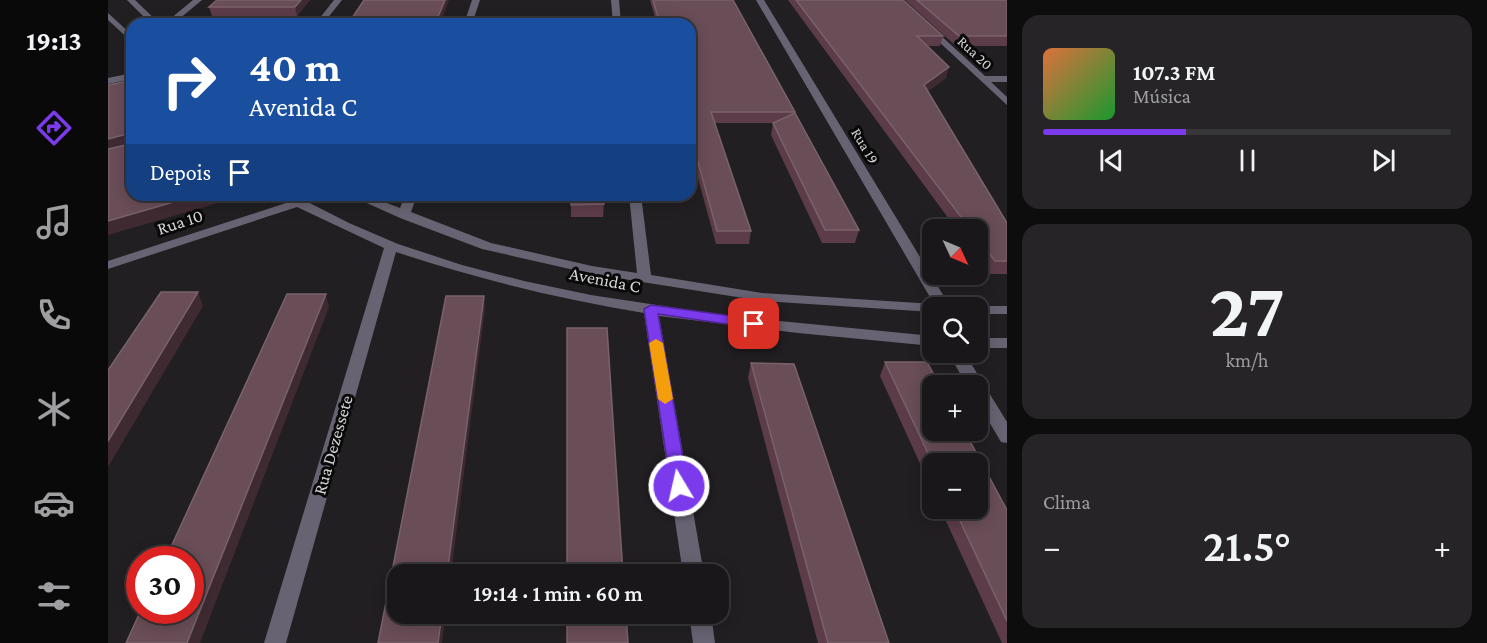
<!DOCTYPE html>
<html lang="pt">
<meta charset="utf-8">
<style>
body{margin:0;font-family:"Crimson Pro",serif;background:#262426;color:#f1f3f6;height:100vh;display:flex;flex-direction:column;font-size:22px;white-space:nowrap}
*{box-sizing:border-box;margin:0}
p{font-size:20px;color:#9f9fa2}
.icon{flex:none;width:33px;height:33px;fill:none;stroke:currentColor;stroke-width:2;stroke-linecap:round;stroke-linejoin:round}
.map{position:relative;flex:1;overflow:hidden}
.panel{display:flex;flex-direction:column;gap:15px;padding:15px;background:#0e0d0e;width:480px}
.panel>*{flex:none}
.top-card{position:absolute;left:18px;top:18px;width:570px;height:183px;border-radius:18px;box-shadow:0 3px 15px #0003,0 0 0 2px #373638;background:#1a4fa0;color:#fff;overflow:hidden}
.needle{width:39px;rotate:134deg}
.tools{position:absolute;left:814px;top:219px;display:grid;gap:12px}
.tools a{display:grid;place-items:center;width:66px;height:66px;border-radius:12px;background:#191719;box-shadow:0 3px 15px #0003,0 0 0 2px #373638;font-size:30px}
.speed{position:absolute;left:18px;top:546px;display:flex;gap:12px;font-size:30px;font-weight:700;text-align:center}
.speed>*{display:grid;place-content:center;width:78px;height:78px;border-radius:50%;background:#191719;box-shadow:0 3px 15px #0003,0 0 0 2px #373638;line-height:1}
.speed .limit{border:9px solid #d22;background:#fff;color:#111}
.pin{position:absolute;display:grid;place-items:center;width:51px;height:51px;color:#fff;margin:-26px;border-radius:12px;box-shadow:0 3px 9px #0006}
.me{position:absolute;width:66px;margin:-33px;rotate:351deg;stroke-linejoin:round;filter:drop-shadow(0 0 4px #0008)}
.turn{display:flex;align-items:center;gap:21px;height:126px;padding:0 24px;font-size:27px}
.turn .icon{width:78px;height:78px;stroke-width:2.5}
.turn b{display:block;font-size:42px;line-height:51px}
.then{display:flex;align-items:center;height:57px;padding:0 24px;background:#0003;gap:12px;font-size:22px}
.big{font-size:45px;font-weight:600;line-height:1.1}
.panel .tile{flex:1;display:flex;flex-direction:column;justify-content:center;gap:9px;min-width:0;padding:0 21px;border-radius:18px;background:#262426}
.panel .dial{align-items:center;gap:0}
.dial b{font-size:78px;line-height:1}
.song{display:flex;align-items:center;gap:18px}
.cover{width:72px;height:72px;border-radius:9px;background:linear-gradient(135deg,hsl(20 70% 55%),hsl(130 70% 35%))}
.played{height:6px;border-radius:3px;background:linear-gradient(90deg,#7c3aed 35%,#373638 35%)}
.keys{display:flex;justify-content:space-around;direction:ltr}
.heat{display:flex;justify-content:space-between;align-items:center;font-size:33px;direction:ltr}
.trip{position:absolute;left:279px;top:564px;width:342px;height:60px;border-radius:18px;background:#191719;box-shadow:0 3px 15px #0003,0 0 0 2px #373638;font-weight:600;line-height:60px;text-align:center}
main{display:flex;flex:1;min-height:0}
.tabs{display:flex;flex-direction:column;width:108px;justify-content:space-around;align-items:center;background:#0a090a;color:#9f9fa2}
.tabs .icon{width:42px;height:42px}
.tabs .current{color:#7c3aed}
.tabs b{font-size:27px;color:#f1f3f6}
.map>svg:first-child{display:block}
</style>
<main>
<nav class="tabs">
<b>19:13</b>
<svg class="icon current" aria-label="directions" viewBox="0 0 24 24"><path d="M12 3l9 9-9 9-9-9zM9 14v-3h6M13 9l2 2-2 2"/></svg>
<svg class="icon" aria-label="music" viewBox="0 0 24 24"><path d="M9 18V5l10-2v13"/><circle cx="6" cy="18" r="3"/><circle cx="16" cy="16" r="3"/></svg>
<svg class="icon" aria-label="phone" viewBox="0 0 24 24"><path d="M5 4h4l2 5-3 2q2 4 5 5l2-3 5 2v4C11 20 4 13 5 4z"/></svg>
<svg class="icon" aria-label="climate" viewBox="0 0 24 24"><path d="M12 3v18M4 7l16 10M4 17L20 7"/></svg>
<svg class="icon" aria-label="car" viewBox="0 0 24 24"><path d="M5 17H2v-5l4-1 3-4h7l3 4 3 1v5h-3M9 17h6M6 11h13"/><circle cx="7" cy="17" r="2"/><circle cx="17" cy="17" r="2"/></svg>
<svg class="icon" aria-label="filters" viewBox="0 0 24 24"><path d="M4 7h16M4 17h16"/><circle cx="9" cy="7" r="2"/><circle cx="15" cy="17" r="2"/></svg>
</nav>
<div class="map">
<svg width="899" height="643" viewBox="0 0 899 643">
<rect width="100%" height="100%" fill="#211f21"/>
<g fill="none" stroke-linecap="round" stroke-linejoin="round">
<!-- minor -->
<g fill="#676372" fill-rule="evenodd">
<polygon points="19,0 27,0 52,24 43,24"/>
<polygon points="85,0 94,0 65,24 56,24"/>
<polygon points="226,0 234,0 215,24 207,24"/>
<polygon points="364,0 372,0 364,24 356,24"/>
<polygon points="503,0 511,0 513,24 505,24"/>
<polygon points="648,0 656,0 843,308 825,308 825,312 654,301 484,274 374,249 292,218 241,195 258,195 292,208 297,195 309,195 303,212 383,243 484,266 529,273 521,195 533,195 543,275 654,293 826,304"/>
<polygon points="786,0 794,0 877,76 899,76 899,82 883,82 899,97 899,105"/>
<polygon points="0,13 24,35 24,42 0,20"/>
<polygon points="24,73 24,79 0,84 0,78"/>
<path d="M172 195H186L241 223 290 244 354 265 416 281 483 295 621 316 825 336V346L690 333 551 316 596 574H575L536 313C452 299 369 279 288 252L178 643H156L276 248 189 207 0 269V261L181 202Z"/>
<polygon points="870,306 899,306 899,314 870,314 870,308 864,308"/>
<rect x="870" y="338" width="29" height="10"/>
<polygon points="840,352 856,352 899,422 899,443 893,442 870,403 870,386 859,386"/>
<polygon points="581,614 603,614 607,643 585,643"/>
</g>
</g>
<!-- wall -->
<g fill="#5c3c48">
<polygon points="109,0 202,0 189,16 104,16 101,7"/>
<polygon points="542,0 625,0 751,230 747,243 714,243 663,135 665,123 607,123 643,231 641,244 608,244 582,149 582,24 549,24"/>
<polygon points="680,0 795,0 835,36 832,46 819,46 838,78 820,91 899,223 899,274 882,274 870,258 870,230 849,230"/>
<polygon points="797,0 899,0 899,46 848,46"/>
<polygon points="365,195 396,195 365,196"/>
<polygon points="463,195 496,204 495,217 463,217"/>
<polygon points="777,362 899,510 899,643 894,643 832,508 870,508 825,464 825,492 772,376"/>
<polygon points="643,363 781,643 710,643 640,378"/>
</g>
<!-- shaded-wall -->
<g fill="#3f2a32">
<polygon points="193,0 202,0 189,16 187,7"/>
<polygon points="337,0 341,0 332,24 327,24"/>
<polygon points="841,67 838,78 813,96 816,85"/>
<polygon points="19,134 23,146 0,152 0,139"/>
<polygon points="90,195 115,195 117,201 0,235 0,221"/>
<polygon points="90,292 95,306 0,467 0,441"/>
<polygon points="218,294 221,307 92,643 79,643"/>
<polygon points="376,296 377,309 343,574 339,574"/>
<polygon points="334,614 338,614 334,643 330,643"/>
</g>
<!-- building -->
<g fill="#694d57" stroke="#7a626b" stroke-width="1.5">
<polygon points="109,0 193,0 187,7 101,7"/>
<polygon points="256,0 337,0 327,24 240,24"/>
<polygon points="545,0 625,0 687,112 603,112 643,231 609,231 582,133 582,24 552,24"/>
<polygon points="688,0 795,0 835,36 809,36 841,67 816,85 899,223 899,261 887,261 870,239 870,230 863,230"/>
<polygon points="809,0 899,0 899,36 851,36"/>
<polygon points="20,81 24,86 24,195 90,195 0,221 0,149 22,144 22,136 19,134 0,139 0,85"/>
<polygon points="687,113 751,230 717,230 665,123"/>
<polygon points="463,195 495,195 496,204 463,205"/>
<polygon points="53,292 90,292 0,441 0,370"/>
<polygon points="179,294 218,294 79,643 18,643 33,610 82,610 82,560 57,560"/>
<polygon points="338,296 376,296 339,574 290,574 290,614 334,614 330,643 270,643"/>
<polygon points="459,328 499,328 515,574 459,574"/>
<polygon points="777,362 819,362 832,386 825,386 825,430 856,430 899,510 899,621 846,508 870,508 870,464 825,464"/>
<polygon points="643,363 686,364 781,643 720,643"/>
<polygon points="459,614 518,614 520,643 459,643"/>
</g>
<!-- route -->
<polygon fill="#7c3aed" stroke="#51269a" stroke-width="1.5" points="543,305 646,319 653,324 646,328 550,314 580,486 577,491 565,491 563,486 536,309"/>
<!-- slow -->
<polygon fill="#f59e0b" points="548,339 555,343 565,399 557,404 550,399 541,343"/>
<g text-anchor="middle" stroke-width="6" stroke-linejoin="round" paint-order="stroke">
<!-- far-street labels -->
<g font-size="15" fill="#d5d4d5" stroke="#0a090a">
<text transform="translate(867 53) rotate(43)" y="5">Rua 20</text>
<text transform="translate(757 146) rotate(59)" y="5">Rua 19</text>
</g>
<!-- street labels -->
<g font-size="18" fill="#d5d4d5" stroke="#0a090a">
<text transform="translate(72 222) rotate(-18)" y="6">Rua 10</text>
<text transform="translate(497 280) rotate(11)" y="6">Avenida C</text>
<text transform="translate(225 445) rotate(-74)" y="6">Rua Dezessete</text>
</g>
</g>
</svg>
<div class="tools">
<a><svg class="needle" viewBox="-14 -14 28 28"><path d="M0-13l5 13h-10z" fill="#e53935"/><path d="M0 13l5-13h-10z" fill="#9f9fa2"/></svg></a>
<a><svg class="icon" aria-label="search" viewBox="0 0 24 24"><circle cx="10" cy="10" r="6"/><path d="M15 15l6 6"/></svg></a>
<a>+</a>
<a>−</a>
</div>
<div class="speed"><div class="limit">30</div></div>
<div class="pin" style="left:646px;top:324px;background:#d93025"><svg class="icon" aria-label="arrive" viewBox="0 0 24 24"><path d="M6 21V4h12l-3 4 3 4H6"/></svg></div>
<svg class="me" style="left:571px;top:486px" viewBox="-20 -20 40 40"><circle r="17" fill="#7c3aed" stroke="#fff" stroke-width="3"/><path d="M0-11L8 9 0 5-8 9z" fill="#fff"/></svg>
<div class="trip">19:14 · 1 min · 60 m</div>
<div class="top-card">
<div class="turn"><svg class="icon" aria-label="right" viewBox="0 0 24 24"><path d="M7 20v-9h11M14 6l5 5-5 5"/></svg><div><b>40 m</b>Avenida C</div></div>
<div class="then">Depois<svg class="icon" aria-label="arrive" viewBox="0 0 24 24"><path d="M6 21V4h12l-3 4 3 4H6"/></svg></div>
</div>
</div>
<section class="panel">
<div class="tile">
<div class="song"><i class="cover"></i><div><b>107.3 FM</b><p>Música</p></div></div>
<div class="played"></div>
<div class="keys"><svg class="icon" aria-label="previous" viewBox="0 0 24 24"><path d="M18 5L8 12l10 7zM5 5v14"/></svg><svg class="icon" aria-label="pause" viewBox="0 0 24 24"><path d="M8 5v14M16 5v14"/></svg><svg class="icon" aria-label="next" viewBox="0 0 24 24"><path d="M6 5l10 7-10 7zM19 5v14"/></svg></div>
</div>
<div class="tile dial"><b>27</b><p>km/h</p></div>
<div class="tile"><p>Clima</p>
<div class="heat"><a>−</a><b class="big">21.5°</b><a>+</a></div>
</div>
</section>
</main>
